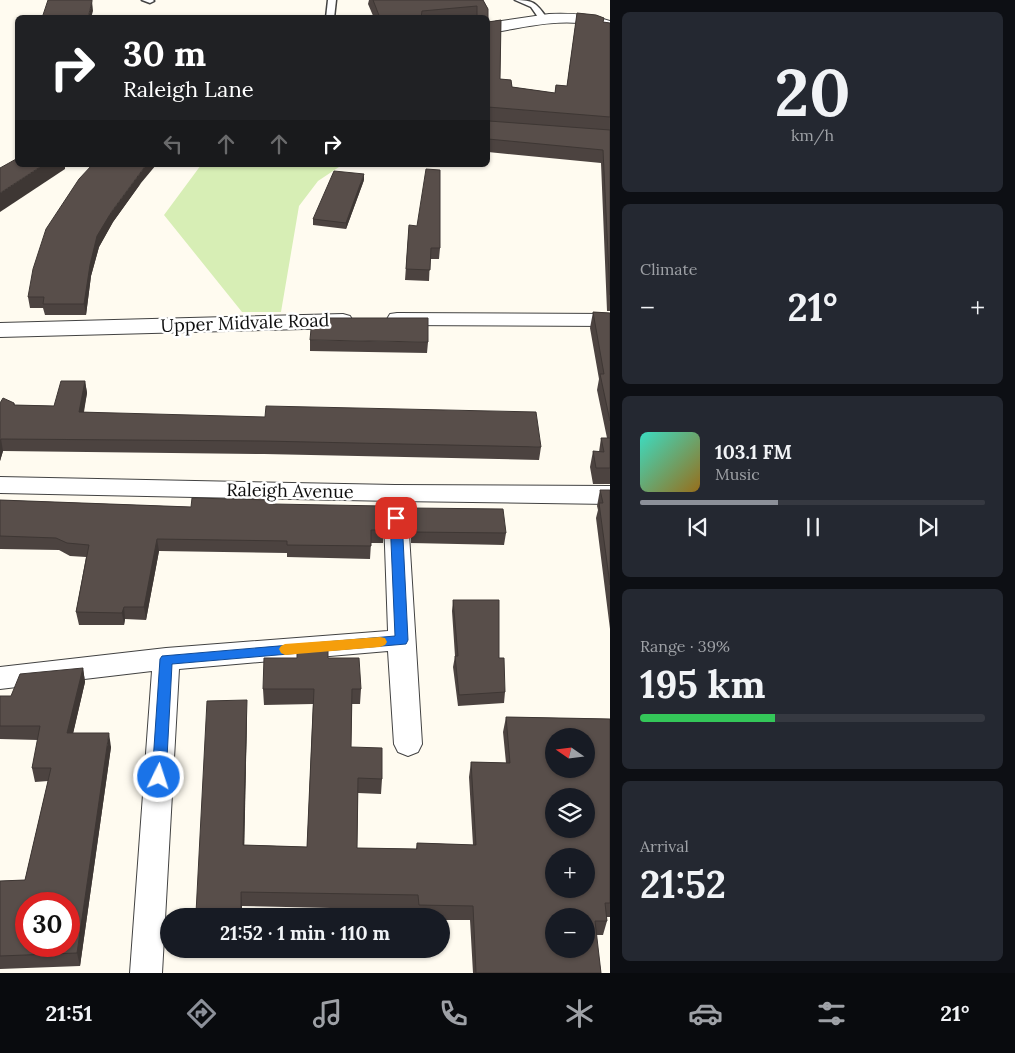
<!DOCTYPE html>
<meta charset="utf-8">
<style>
body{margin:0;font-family:Lora,serif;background:#242831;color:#f1f3f6;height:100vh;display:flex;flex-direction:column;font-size:19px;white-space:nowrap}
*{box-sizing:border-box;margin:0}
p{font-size:16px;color:#9ea1a6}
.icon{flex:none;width:28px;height:28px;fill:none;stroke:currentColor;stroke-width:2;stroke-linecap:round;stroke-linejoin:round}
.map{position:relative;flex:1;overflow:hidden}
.drawer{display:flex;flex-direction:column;gap:12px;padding:12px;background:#0d0f14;width:405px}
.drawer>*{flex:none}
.banner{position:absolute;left:15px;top:15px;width:475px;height:152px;border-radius:8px;box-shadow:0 1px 4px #0004;background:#202124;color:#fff;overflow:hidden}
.needle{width:32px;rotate:284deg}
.fabs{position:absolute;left:545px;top:728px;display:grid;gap:10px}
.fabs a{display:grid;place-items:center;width:50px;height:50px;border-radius:50%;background:#171b24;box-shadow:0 1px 4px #0004;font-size:25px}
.speed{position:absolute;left:15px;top:892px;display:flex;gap:10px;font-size:25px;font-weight:700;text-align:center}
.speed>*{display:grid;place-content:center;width:65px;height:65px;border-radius:50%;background:#171b24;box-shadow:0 1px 4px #0004;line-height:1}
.speed .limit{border:8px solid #d22;background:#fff;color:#111}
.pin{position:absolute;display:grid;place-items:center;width:42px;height:42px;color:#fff;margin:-21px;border-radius:10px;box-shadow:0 2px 8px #0006}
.me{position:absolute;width:55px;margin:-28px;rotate:4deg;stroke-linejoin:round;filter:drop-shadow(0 0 4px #0008)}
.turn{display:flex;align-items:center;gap:18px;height:105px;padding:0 25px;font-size:22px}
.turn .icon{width:65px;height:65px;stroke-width:2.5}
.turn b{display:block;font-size:35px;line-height:42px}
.lanes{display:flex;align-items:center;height:48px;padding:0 25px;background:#0003;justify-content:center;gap:25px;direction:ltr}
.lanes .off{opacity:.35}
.big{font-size:38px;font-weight:700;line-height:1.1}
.drawer .tile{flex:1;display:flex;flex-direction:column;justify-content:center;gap:8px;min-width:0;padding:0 18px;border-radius:8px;background:#242831}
.drawer .dial{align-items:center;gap:0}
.dial b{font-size:65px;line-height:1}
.song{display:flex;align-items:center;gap:15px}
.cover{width:60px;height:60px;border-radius:8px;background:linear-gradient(135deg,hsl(170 70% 55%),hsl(40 70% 35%))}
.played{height:5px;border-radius:2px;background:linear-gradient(90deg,#8c9099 40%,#363941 40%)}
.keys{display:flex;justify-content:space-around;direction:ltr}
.heat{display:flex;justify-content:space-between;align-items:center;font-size:28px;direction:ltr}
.charge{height:8px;border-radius:4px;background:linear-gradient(90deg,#34c759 39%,#363941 0)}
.trip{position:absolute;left:160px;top:908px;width:290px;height:50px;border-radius:25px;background:#171b24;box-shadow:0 1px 4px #0004;font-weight:700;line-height:50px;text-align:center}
.tabs{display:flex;height:80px;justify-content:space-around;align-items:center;background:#090b0e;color:#9ea1a6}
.tabs .icon{width:35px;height:35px}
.tabs .current{color:#8c9099}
.tabs b{font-size:22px;color:#f1f3f6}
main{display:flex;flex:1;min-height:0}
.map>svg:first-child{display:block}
</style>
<main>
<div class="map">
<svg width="610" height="973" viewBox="0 0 610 973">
<rect width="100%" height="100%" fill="#fffbf0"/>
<!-- green -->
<polygon fill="#d7eeb5" points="201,165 342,165 318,181 299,206 281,312 242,312 164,215"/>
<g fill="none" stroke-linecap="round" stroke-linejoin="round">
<defs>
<g id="lane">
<polygon points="142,0 153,0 154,1 150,3"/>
<polygon points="328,0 336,0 334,18 326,18"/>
<path d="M515 0C534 0 536 3 547 18L540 20 531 7Z"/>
</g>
<g id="street">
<path d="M549 14C570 13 590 14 610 21V31C600 28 590 24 580 23 548 20 518 29 488 33V23Z"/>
<polygon points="397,313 610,314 610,326 397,325 390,324 387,319 390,314"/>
<polygon points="343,314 350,316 353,321 350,326 343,328 0,337 0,323"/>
<polygon points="0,477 395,485 610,486 610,504 395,501 0,493"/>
<polygon points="396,509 405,512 408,518 422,744 418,752 408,756 398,752 394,744 388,651 179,669 162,973 130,973 152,671 0,689 0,667 166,648 388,631 384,518 387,512"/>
</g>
</defs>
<!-- lane casing -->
<use href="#lane" stroke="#424242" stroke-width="3"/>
<!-- street casing -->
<use href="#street" stroke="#424242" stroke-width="2"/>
<!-- lane -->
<use href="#lane" fill="#fff" fill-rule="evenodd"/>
<!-- street -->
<use href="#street" fill="#fff" fill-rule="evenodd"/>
</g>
<!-- wall -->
<g fill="#4c4340">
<polygon points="369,0 483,0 488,9 488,22 501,20 500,79 511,80 512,87 555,93 556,85 567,86 577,13 596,15 604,18 603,22 610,23 610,130 551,126 610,130 610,311 607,311 601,163 488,152 488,18 374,18 368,4"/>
<polygon points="364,180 346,229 313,225 313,219"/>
<polygon points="141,183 113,222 99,247 91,276 86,315 45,315 43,308 30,308 28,297"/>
<polygon points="409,225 440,248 439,259 430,259 429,281 405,280"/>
<polygon points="593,312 610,313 610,484 593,484 590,467 593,451 599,452 601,438 607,438 597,390 599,379 590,328"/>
<polygon points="310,340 428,342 427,353 310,351"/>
<polygon points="85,381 87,393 84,412 541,447 539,460 264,454 3,451 0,461 0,403 14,403 15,405 54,406"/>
<polygon points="600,490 610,490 610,629 596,518 598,510 597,506"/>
<polygon points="0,500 191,507 273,504 384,530 383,543 371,543 370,559 287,557 287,553 159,551 146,620 125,619 124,625 79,625 76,612 86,557 70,556 59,550 0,549"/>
<polygon points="411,508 506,533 504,545 411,543 410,519"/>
<polygon points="453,600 499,658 505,692 504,703 458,706 453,667 455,656 452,611"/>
<polygon points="328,658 361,689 360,704 352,704 351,747 382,779 381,794 358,793 357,848 416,849 417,843 473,845 469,777 471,762 506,763 503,732 506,717 610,719 610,917 607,917 607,921 603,935 596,935 601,973 473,973 470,920 441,920 441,916 417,916 417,910 242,906 242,916 197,916 196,913 247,715 244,845 307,847 313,704 264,705 263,689"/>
<polygon points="83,668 85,682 73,733 111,747 80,966 0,969 0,881 25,880 48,781 35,782 32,768 38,740 0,739 0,696 11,696"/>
</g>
<!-- shaded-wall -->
<g fill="#3e3734">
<polygon points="92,1 93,11 91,18 88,18"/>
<polygon points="43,165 65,165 65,169 0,212 0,193"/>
<polygon points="146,165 156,165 141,183 113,222 99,247 91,276 86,315 84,304 90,265 97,236 112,211"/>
<polygon points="364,174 364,180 346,229 346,223"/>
<polygon points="85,381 87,393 81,424 79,412"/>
<polygon points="1,439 3,451 0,461 0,441"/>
<polygon points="157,539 159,551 146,620 144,607"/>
<polygon points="124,607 125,619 124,625 122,613"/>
<polygon points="83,668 85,682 70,747 67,733"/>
<polygon points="247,700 247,715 244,860 243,845"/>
<polygon points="109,733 111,747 80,966 77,953"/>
<polygon points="241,892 242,906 242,916 241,916"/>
</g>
<!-- building -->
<g fill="#584e4a" stroke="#3e3734" fill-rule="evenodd">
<polygon points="48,0 92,0 92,1 88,18 42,18"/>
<polygon points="373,0 483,0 488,9 488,22 501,20 500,79 511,80 512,87 555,93 556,85 567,86 577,13 596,15 604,18 603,22 610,23 610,117 488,107 488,119 489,121 610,130 610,295 603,150 488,139 488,18 477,18 477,6 422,11 421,18 380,18"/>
<polygon points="18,158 18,165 43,165 0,193 0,168"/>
<polygon points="92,165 146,165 112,211 97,236 90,265 84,304 43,304 44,297 28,297 33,269 46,229 79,179"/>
<polygon points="426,169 440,170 440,248 431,248 430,270 406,269 409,225 417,226"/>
<polygon points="334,171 364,174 346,223 313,219"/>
<polygon points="593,312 610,313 610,421 600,374 604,374"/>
<polygon points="312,318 428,318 428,342 310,340"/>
<polygon points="61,381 85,381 79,412 265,417 266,406 536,412 541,447 263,441 1,439 0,441 0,403 3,398 14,403 14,405 54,406"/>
<polygon points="601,438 610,438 610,468 596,468 593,451 604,452"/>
<polygon points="600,490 610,490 610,585 599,503 603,503"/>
<polygon points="192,498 273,500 273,504 383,506 384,530 371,530 371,546 287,545 287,541 157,539 144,607 124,607 122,613 76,612 89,545 67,543 56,538 0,536 0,500 191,507"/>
<polygon points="411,508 503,509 506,533 412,532"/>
<polygon points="453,600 499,600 499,658 504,658 505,692 459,695 455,656 458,656"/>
<path d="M328 643V658H359L361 689H352L351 747 382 748V779L358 778 357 848 417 849V843L476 845 471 762 510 763 506 717 610 719V903H605L607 921H595L601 973H476L473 906 419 905 418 895 241 892V912L196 913 207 701 247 700 243 845 307 847 314 689H263L264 658H297V645ZM554 736H586V769H554ZM554 796H586V829H554ZM554 856H586V889H554ZM554 916H586V949H554Z"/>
<path d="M83 668 67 733H109L77 953 0 956V881L25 880 51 768H32L40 726H0V696H11L20 674ZM26 904H69V946H26Z"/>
</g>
<!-- route -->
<polygon fill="#1a73e8" stroke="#114b97" points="396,514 402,518 408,640 406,644 172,664 166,777 163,781 159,783 154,781 152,777 160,659 162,656 395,636 390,518"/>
<!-- slow -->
<polygon fill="#f59e0b" points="380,637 385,638 387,642 385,645 380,647 285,655 281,653 279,649 281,646 285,644"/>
<g text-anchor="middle" stroke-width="5" stroke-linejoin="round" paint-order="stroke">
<!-- street labels -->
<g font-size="18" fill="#0f0f0f" stroke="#fff">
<text transform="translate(245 323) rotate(-2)" y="6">Upper Midvale Road</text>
<text transform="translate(290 491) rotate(1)" y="6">Raleigh Avenue</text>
</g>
</g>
</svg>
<div class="fabs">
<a><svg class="needle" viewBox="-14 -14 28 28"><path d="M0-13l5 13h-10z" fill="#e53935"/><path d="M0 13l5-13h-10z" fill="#9ea1a6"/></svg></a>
<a><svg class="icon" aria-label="layers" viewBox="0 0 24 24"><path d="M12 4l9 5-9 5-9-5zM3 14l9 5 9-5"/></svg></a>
<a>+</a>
<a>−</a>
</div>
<div class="speed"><div class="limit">30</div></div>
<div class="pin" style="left:396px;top:518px;background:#d93025"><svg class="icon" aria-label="arrive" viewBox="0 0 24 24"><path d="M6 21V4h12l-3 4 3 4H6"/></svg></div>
<svg class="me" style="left:159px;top:777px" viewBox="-20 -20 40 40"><circle r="17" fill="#1a73e8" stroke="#fff" stroke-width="3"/><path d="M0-11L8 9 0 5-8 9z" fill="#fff"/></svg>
<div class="trip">21:52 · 1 min · 110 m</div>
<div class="banner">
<div class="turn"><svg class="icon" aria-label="right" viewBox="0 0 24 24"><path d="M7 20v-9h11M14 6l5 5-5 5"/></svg><div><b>30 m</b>Raleigh Lane</div></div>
<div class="lanes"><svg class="icon off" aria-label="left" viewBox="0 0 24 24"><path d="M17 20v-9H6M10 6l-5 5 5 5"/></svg><svg class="icon off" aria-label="ahead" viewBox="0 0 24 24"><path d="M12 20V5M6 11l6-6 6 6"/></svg><svg class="icon off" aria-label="ahead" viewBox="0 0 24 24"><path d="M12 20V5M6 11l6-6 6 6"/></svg><svg class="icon" aria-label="right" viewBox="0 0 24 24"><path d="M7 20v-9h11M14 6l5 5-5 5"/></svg></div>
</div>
</div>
<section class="drawer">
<div class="tile dial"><b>20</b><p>km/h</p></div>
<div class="tile"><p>Climate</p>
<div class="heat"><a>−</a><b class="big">21°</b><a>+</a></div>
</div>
<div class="tile">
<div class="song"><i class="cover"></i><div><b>103.1 FM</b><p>Music</p></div></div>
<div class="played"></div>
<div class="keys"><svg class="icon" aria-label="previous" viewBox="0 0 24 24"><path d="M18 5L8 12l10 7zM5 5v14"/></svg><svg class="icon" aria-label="pause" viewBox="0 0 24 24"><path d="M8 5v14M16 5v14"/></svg><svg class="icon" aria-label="next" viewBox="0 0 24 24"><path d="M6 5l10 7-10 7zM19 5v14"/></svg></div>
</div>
<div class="tile"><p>Range · 39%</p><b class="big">195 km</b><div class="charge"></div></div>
<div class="tile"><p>Arrival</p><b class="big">21:52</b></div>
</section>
</main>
<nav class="tabs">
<b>21:51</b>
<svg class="icon current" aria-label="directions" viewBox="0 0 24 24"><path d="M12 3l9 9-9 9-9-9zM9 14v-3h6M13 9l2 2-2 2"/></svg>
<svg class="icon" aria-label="music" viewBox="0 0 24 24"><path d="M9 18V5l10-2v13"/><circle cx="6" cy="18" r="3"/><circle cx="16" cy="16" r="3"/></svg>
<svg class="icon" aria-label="phone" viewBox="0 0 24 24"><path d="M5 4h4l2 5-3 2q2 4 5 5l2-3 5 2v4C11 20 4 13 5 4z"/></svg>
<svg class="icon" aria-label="climate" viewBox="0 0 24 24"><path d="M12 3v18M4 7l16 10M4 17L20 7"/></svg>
<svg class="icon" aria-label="car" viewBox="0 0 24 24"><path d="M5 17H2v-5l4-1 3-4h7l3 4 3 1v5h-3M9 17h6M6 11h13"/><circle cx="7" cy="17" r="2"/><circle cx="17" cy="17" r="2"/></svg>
<svg class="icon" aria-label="filters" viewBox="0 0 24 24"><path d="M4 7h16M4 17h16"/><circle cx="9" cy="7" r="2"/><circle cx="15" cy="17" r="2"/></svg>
<b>21°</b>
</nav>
